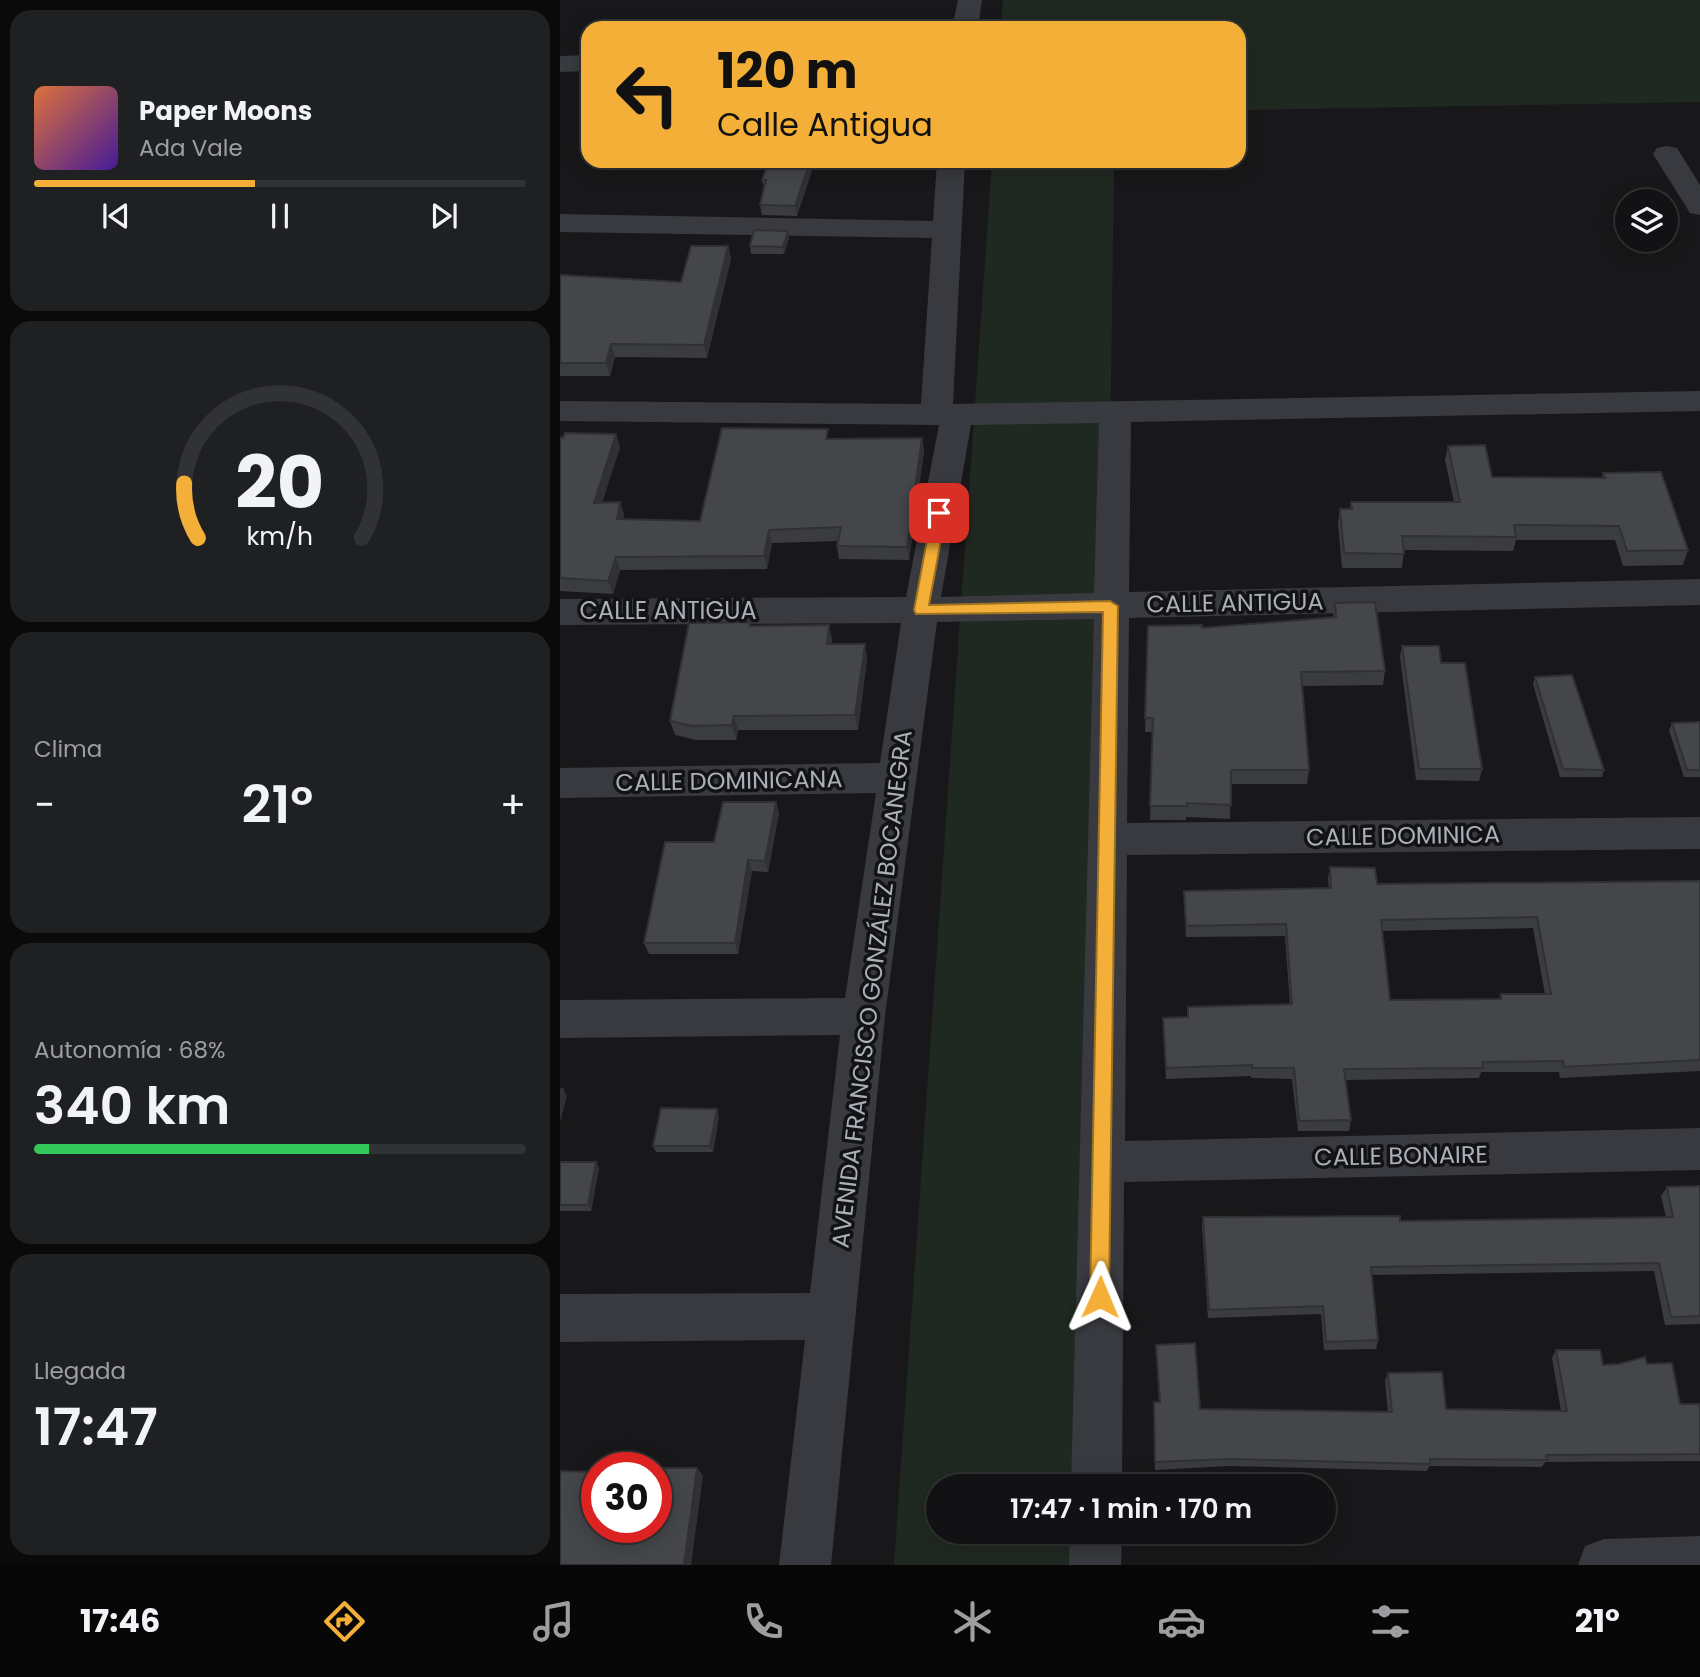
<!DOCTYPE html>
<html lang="es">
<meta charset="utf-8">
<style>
body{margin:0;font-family:Poppins,sans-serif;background:#1f2022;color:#f1f3f6;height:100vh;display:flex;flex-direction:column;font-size:26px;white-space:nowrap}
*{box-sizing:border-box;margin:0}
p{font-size:23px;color:#9c9ea0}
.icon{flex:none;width:38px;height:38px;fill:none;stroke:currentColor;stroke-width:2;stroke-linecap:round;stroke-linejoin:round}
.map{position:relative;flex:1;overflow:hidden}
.sheet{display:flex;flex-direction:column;gap:10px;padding:10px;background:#0a0a0b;width:560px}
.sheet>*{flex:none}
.guide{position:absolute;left:21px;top:21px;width:665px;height:147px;border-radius:21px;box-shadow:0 4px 18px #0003,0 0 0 2px #313234;background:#f3af37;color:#111;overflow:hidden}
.buttons{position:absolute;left:1055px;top:189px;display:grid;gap:14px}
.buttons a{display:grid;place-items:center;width:63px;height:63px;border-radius:50%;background:#121214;box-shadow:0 4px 18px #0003,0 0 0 2px #313234;font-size:35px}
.speed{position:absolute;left:21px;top:1452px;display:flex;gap:14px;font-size:35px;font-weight:700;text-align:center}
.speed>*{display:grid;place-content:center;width:91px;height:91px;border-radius:50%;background:#121214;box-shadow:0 4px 18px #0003,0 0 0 2px #313234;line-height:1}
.speed .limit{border:10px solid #d22;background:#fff;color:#111}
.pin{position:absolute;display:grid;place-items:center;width:60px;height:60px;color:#fff;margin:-30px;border-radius:14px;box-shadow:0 4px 10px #0006}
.me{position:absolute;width:77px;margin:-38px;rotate:1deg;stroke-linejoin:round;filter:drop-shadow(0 0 5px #0008)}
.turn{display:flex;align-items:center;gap:24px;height:147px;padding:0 21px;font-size:32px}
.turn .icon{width:91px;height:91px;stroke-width:2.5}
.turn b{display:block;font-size:49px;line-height:60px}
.big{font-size:52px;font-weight:600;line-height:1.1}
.sheet .widget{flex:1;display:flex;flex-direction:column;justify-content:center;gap:10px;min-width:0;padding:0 24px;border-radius:21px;background:#1f2022}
.sheet .dial{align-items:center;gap:0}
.dial svg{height:182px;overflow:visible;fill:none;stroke:#313234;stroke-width:7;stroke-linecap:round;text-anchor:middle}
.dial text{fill:#f1f3f6;stroke:none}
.song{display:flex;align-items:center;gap:21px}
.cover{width:84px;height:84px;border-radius:10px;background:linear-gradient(135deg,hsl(20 70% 55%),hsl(260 70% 35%))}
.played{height:7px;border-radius:4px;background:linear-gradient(90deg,#f3af37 45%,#313234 45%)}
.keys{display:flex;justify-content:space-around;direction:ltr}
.heat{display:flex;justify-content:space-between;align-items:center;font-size:38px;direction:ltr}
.charge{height:10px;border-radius:5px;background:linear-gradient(90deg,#34c759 68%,#313234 0)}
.trip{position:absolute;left:366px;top:1474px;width:410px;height:70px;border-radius:35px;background:#121214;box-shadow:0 4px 18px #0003,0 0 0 2px #313234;font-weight:600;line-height:70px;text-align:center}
.dock{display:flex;height:112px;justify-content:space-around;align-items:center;background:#070708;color:#9c9ea0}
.dock .icon{width:49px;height:49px}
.dock .on{color:#f3af37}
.dock b{font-size:32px;color:#f1f3f6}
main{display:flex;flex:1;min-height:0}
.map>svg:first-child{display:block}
</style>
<main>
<section class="sheet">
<div class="widget">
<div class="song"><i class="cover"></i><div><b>Paper Moons</b><p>Ada Vale</p></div></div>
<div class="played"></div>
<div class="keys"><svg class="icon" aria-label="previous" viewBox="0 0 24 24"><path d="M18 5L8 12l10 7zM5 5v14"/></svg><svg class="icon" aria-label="pause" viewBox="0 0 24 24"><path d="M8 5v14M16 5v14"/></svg><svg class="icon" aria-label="next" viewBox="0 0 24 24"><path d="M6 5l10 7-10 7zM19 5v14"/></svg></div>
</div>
<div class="widget dial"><svg viewBox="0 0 100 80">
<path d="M14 69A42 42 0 1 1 86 69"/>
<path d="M14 69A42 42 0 0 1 8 45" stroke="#f3af37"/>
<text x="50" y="56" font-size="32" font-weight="700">20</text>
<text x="50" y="72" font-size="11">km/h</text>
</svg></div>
<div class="widget"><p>Clima</p>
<div class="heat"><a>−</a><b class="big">21°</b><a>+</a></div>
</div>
<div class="widget"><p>Autonomía · 68%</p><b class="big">340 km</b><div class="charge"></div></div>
<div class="widget"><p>Llegada</p><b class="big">17:47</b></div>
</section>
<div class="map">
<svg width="1140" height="1565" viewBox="0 0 1140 1565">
<rect width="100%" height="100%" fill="#18181a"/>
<!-- green -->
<g fill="#202921">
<polygon points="443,0 1140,0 1140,102 679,110 679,28 441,28"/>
<polygon points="432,161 554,161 536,1486 378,1486 378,1531 535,1531 535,1565 334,1565"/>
</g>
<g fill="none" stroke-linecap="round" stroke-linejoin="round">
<!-- street -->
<g fill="#393a3f" fill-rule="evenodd">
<polygon points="398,0 422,0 418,28 392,28"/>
<polygon points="28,55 28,71 0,72 0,56"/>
<polygon points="1107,146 1117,148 1140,185 1140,215 1130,213 1093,154 1097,148"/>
<path d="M377 161H405L393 404 1140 391V411L571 422 569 592 1140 579V605L569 618 567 823 1140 817V849L567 855 565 1141 1140 1128V1170L564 1182 562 1486H511L534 619 377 622 325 1016 271 1565H219L245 1340 0 1342V1294L250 1293 280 1035 0 1038V1000L285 998 316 793 0 798V768L320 763 341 623 0 625V599L346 597 379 425 0 421V401L361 404 372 238 0 232V214L373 221ZM539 423 534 593 381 597 411 425Z"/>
<polygon points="510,1531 562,1531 561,1565 509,1565"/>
<polygon points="1140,1536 1140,1565 1018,1565 1025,1546 1044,1539"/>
</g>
</g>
<!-- wall -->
<g fill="#3a3c40" fill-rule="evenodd">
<polygon points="255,161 237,216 202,215 200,205 204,188 202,180"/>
<polygon points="229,238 224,254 191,254 190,246"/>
<polygon points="168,246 171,259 147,358 55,357 50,376 0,376 0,275 121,282"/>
<polygon points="0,437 60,447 42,502 60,502 64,515 63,519 140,521 269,439 362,438 364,451 349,560 279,559 277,546 278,541 212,543 207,569 60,570 53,594 0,591"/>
<polygon points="888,446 932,477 1042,478 1043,473 1128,550 1123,565 1063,566 1055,540 956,540 953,551 844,550 842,568 782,568 778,523 780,509 790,509 791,502 894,502 885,460"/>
<polygon points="775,603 825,671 823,685 742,686 749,770 747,784 671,784 670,819 626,817 626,820 590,820 593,732 585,732 588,626 642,628 773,617"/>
<polygon points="190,622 191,626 272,639 272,644 305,644 307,659 298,730 178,730 176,740 136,740 115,735 110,721"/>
<polygon points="842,646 881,663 922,769 919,781 856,780 840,657"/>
<polygon points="975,677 1044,770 1042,777 1000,777 973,684"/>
<polygon points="1140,722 1140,777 1124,777 1109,730 1112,723"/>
<polygon points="219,813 208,872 192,871 178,954 89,954 84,943 154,842"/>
<path d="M770 867 817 884 1140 881V1071L1000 1078 999 1072H921L919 1078 786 1080 791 1120 789 1131H738L732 1079 691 1078V1076L606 1079 603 1018 627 1017 628 1007 730 1004 725 936 626 937 624 903V891L769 888 768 879ZM973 928 985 994H941L939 999 830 1000 822 931Z"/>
<polygon points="159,1116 153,1152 96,1152 93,1146"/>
<polygon points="0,1162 39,1168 31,1211 0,1211"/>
<polygon points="1140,1186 1140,1324 1105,1325 1094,1271 812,1275 818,1340 816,1349 764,1350 761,1314 648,1318 642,1226 643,1217 840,1221 1106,1217 1101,1196 1107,1187"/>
<polygon points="596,1345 640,1409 828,1412 825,1381 828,1373 886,1409 1001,1411 992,1358 996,1350 1043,1365 1087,1364 1120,1404 1140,1404 1140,1461 985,1462 982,1467 869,1466 867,1471 669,1466 595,1470 594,1410 599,1402"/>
</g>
<!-- shaded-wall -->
<g fill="#303134">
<polygon points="250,161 255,161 237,216 235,206"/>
<polygon points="228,231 229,238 224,254 223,247"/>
<polygon points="168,246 171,259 147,358 144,345"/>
<polygon points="51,344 55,357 50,376 46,363"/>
<polygon points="56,434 60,447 38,516 34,503"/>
<polygon points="362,438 364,451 349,560 347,547"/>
<polygon points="60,502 64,515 61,532 57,519"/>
<polygon points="209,530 212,543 207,569 204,556"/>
<polygon points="56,557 60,570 53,594 48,581"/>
<polygon points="269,625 272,639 270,659 267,644"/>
<polygon points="305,644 307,659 298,730 295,715"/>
<polygon points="174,716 178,730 176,740 172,725"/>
<polygon points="216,802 219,813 208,872 205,861"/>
<polygon points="188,860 192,871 178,954 175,943"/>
<polygon points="3,1089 7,1096 0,1122 0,1102"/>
<polygon points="157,1109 159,1116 153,1152 150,1146"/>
<polygon points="36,1162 39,1168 31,1211 28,1205"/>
<polygon points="137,1468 143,1476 131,1565 124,1565"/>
</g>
<!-- building -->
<g fill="#44464a" stroke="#303134" stroke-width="2" fill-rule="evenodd">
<polygon points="209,161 250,161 235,206 200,205 206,180 202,180"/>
<polygon points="194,230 228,231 223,247 190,246"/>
<polygon points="131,246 168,246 144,345 51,344 46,363 0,363 0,275 121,282"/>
<polygon points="162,428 268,429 266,439 362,438 347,547 277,546 281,527 209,530 204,556 56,557 48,581 0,578 0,437 3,438 5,433 56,434 34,503 60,502 57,519 140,521"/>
<polygon points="925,445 932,477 1045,478 1043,473 1101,472 1128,550 1067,551 1059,526 954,525 956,537 842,536 844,554 784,553 780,509 792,509 791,502 900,502 888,446"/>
<polygon points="815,602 825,671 741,672 749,770 671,770 671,805 627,803 627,806 590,806 593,718 585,718 588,626 642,625 642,628 776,617 775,603"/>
<polygon points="190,622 190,626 269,625 267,644 305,644 295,715 174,716 172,725 132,726 110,721 129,623"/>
<polygon points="842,646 879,646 881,663 905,663 922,769 859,769"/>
<polygon points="1012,675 1044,770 1003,769 975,677"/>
<polygon points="1140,722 1140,770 1127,770 1112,723"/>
<polygon points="163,802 216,802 205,861 188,860 175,943 84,943 105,842 154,842"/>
<path d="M770 867 815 868 817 884 1140 881V1060L1004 1067 1003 1061 922 1062 923 1068 784 1069 791 1120 739 1121 734 1068H692V1065L606 1068 603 1018 628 1017V1007L732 1004 726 924 626 926 624 891 771 888ZM977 917 991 994H941V999L830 1000 821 920Z"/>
<polygon points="0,1089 3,1089 0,1102"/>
<polygon points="101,1108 157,1109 150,1146 93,1146"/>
<polygon points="0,1162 36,1162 28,1205 0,1205"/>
<polygon points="1140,1186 1140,1316 1111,1317 1099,1263 811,1267 818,1340 766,1342 763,1306 649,1310 643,1217 840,1216 840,1221 1113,1217 1107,1187"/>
<polygon points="635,1343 640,1409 832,1412 828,1373 882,1372 886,1409 1007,1411 996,1350 1040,1350 1043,1365 1059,1364 1085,1357 1087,1364 1112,1363 1120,1404 1140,1404 1140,1454 986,1455 987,1460 870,1459 870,1464 670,1459 595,1462 594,1402 600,1402 596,1345"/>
<polygon points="93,1468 137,1468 124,1565 0,1565 0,1471 37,1472 37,1528 96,1528 96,1468"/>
</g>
<!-- route -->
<polygon fill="#f3af37" stroke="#9e7224" stroke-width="2" points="379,508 386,513 369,605 550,601 558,606 549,1297 546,1304 540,1307 533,1304 530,1297 543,612 356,614 354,610 372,513"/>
<g text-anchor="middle" stroke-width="7" stroke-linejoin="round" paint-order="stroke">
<!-- street labels -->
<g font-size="24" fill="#aab0ba" stroke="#131315">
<text transform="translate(675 603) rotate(-1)" y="8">CALLE ANTIGUA</text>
<text x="108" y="619">CALLE ANTIGUA</text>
<text transform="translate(169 781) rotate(-1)" y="8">CALLE DOMINICANA</text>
<text transform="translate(843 836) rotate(-1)" y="8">CALLE DOMINICA</text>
<text transform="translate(312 989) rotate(-83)" y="8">AVENIDA FRANCISCO GONZÁLEZ BOCANEGRA</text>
<text transform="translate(841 1156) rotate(-1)" y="8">CALLE BONAIRE</text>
</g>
</g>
</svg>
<div class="buttons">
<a><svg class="icon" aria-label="layers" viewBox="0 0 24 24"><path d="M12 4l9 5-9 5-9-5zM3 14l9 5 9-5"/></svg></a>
</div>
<div class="speed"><div class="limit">30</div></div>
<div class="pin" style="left:379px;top:513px;background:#d93025"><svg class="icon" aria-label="arrive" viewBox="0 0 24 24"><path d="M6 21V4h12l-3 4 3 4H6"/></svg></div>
<svg class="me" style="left:540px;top:1297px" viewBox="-20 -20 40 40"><path d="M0-17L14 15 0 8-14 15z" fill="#f3af37" stroke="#fff" stroke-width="4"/></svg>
<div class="trip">17:47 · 1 min · 170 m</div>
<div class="guide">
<div class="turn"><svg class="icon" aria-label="left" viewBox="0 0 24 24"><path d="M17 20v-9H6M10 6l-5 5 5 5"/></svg><div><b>120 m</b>Calle Antigua</div></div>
</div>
</div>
</main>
<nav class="dock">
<b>17:46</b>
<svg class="icon on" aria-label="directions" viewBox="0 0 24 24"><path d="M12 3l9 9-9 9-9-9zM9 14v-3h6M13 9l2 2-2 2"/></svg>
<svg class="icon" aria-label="music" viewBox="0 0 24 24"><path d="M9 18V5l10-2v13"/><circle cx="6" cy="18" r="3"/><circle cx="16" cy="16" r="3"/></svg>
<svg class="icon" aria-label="phone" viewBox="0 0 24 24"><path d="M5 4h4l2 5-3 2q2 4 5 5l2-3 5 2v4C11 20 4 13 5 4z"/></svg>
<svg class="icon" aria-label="climate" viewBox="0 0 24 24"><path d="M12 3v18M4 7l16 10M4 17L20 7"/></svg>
<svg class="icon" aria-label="car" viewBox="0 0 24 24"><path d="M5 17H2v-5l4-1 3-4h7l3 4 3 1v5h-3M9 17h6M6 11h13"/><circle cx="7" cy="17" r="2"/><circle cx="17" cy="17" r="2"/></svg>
<svg class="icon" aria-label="filters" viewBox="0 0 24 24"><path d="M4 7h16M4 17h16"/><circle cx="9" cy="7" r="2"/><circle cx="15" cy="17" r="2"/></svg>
<b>21°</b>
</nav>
